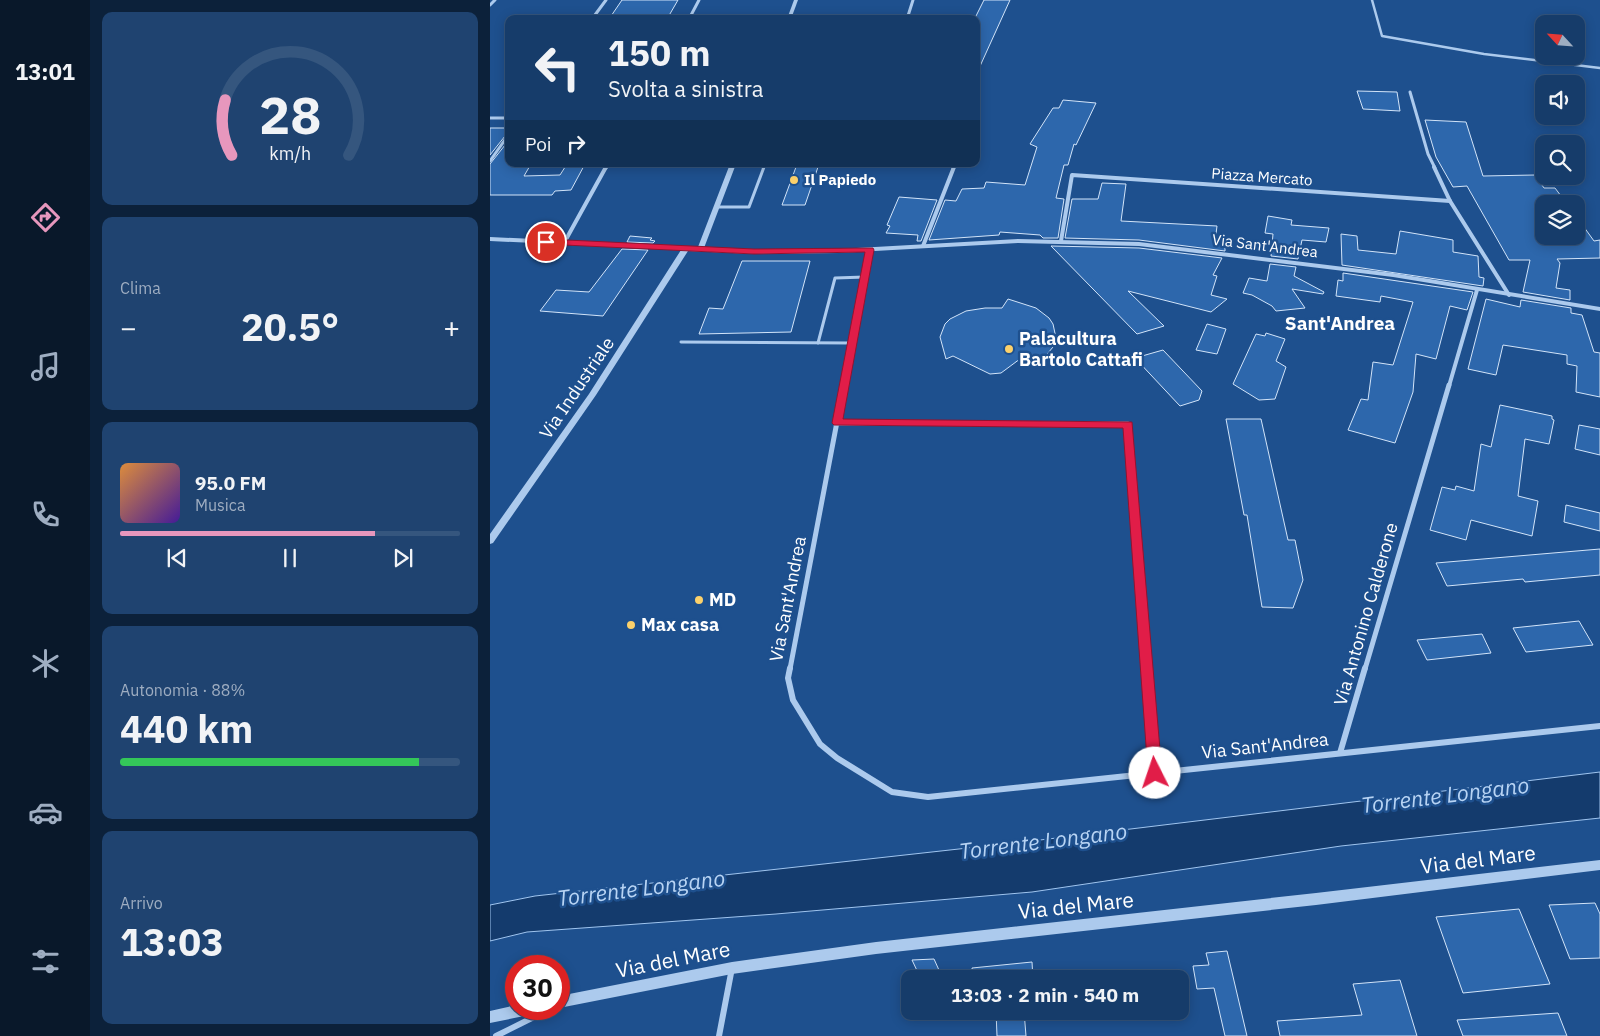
<!DOCTYPE html>
<html lang="it">
<meta charset="utf-8">
<style>
body{margin:0;font-family:"IBM Plex Sans",sans-serif;background:#1f4370;color:#f1f3f6;height:100vh;display:flex;flex-direction:column;font-size:19px;white-space:nowrap}
*{box-sizing:border-box;margin:0}
p{font-size:16px;color:#9eadc1}
.icon{flex:none;width:28px;height:28px;fill:none;stroke:currentColor;stroke-width:2;stroke-linecap:round;stroke-linejoin:round}
.map{position:relative;flex:1;overflow:hidden}
.side{display:flex;flex-direction:column;gap:12px;padding:12px;background:#0c213a;width:400px}
.side>*{flex:none}
.top-card{position:absolute;left:15px;top:15px;width:475px;height:152px;border-radius:10px;box-shadow:0 2px 12px #0003,0 0 0 1px #35567e;background:#163c6a;color:#f1f3f6;overflow:hidden}
.needle{width:32px;rotate:296deg}
.buttons{position:absolute;left:1045px;top:15px;display:grid;gap:10px}
.buttons a{display:grid;place-items:center;width:50px;height:50px;border-radius:10px;background:#163c6a;box-shadow:0 2px 12px #0003,0 0 0 1px #35567e;font-size:25px}
.speed{position:absolute;left:15px;top:955px;display:flex;gap:10px;font-size:25px;font-weight:700;text-align:center}
.speed>*{display:grid;place-content:center;width:65px;height:65px;border-radius:50%;background:#163c6a;box-shadow:0 2px 12px #0003,0 0 0 1px #35567e;line-height:1}
.speed .limit{border:8px solid #d22;background:#fff;color:#111}
.pin{position:absolute;display:grid;place-items:center;width:42px;height:42px;color:#fff;margin:-21px;border:2px solid #fff;border-radius:50%;box-shadow:0 1px 5px #0007}
.me{position:absolute;width:55px;margin:-28px;rotate:356deg;stroke-linejoin:round;filter:drop-shadow(0 0 4px #0008)}
.turn{display:flex;align-items:center;gap:18px;height:105px;padding:0 20px;font-size:22px}
.turn .icon{width:65px;height:65px;stroke-width:2.5}
.turn b{display:block;font-size:35px;line-height:42px}
.then{display:flex;align-items:center;height:48px;padding:0 20px;background:#0003;gap:10px;font-size:19px}
.big{font-size:38px;font-weight:700;line-height:1.1}
.side .tile{flex:1;display:flex;flex-direction:column;justify-content:center;gap:8px;min-width:0;padding:0 18px;border-radius:10px;background:#1f4370}
.side .dial{align-items:center;gap:0}
.dial svg{height:130px;overflow:visible;fill:none;stroke:#35567e;stroke-width:7;stroke-linecap:round;text-anchor:middle}
.dial text{fill:#f1f3f6;stroke:none}
.song{display:flex;align-items:center;gap:15px}
.cover{width:60px;height:60px;border-radius:8px;background:linear-gradient(135deg,hsl(30 70% 55%),hsl(260 70% 35%))}
.played{height:5px;border-radius:2px;background:linear-gradient(90deg,#e797bd 75%,#35567e 75%)}
.keys{display:flex;justify-content:space-around;direction:ltr}
.heat{display:flex;justify-content:space-between;align-items:center;font-size:28px;direction:ltr}
.charge{height:8px;border-radius:4px;background:linear-gradient(90deg,#34c759 88%,#35567e 0)}
.trip{position:absolute;left:411px;top:970px;width:288px;height:50px;border-radius:10px;background:#163c6a;box-shadow:0 2px 12px #0003,0 0 0 1px #35567e;font-weight:700;line-height:50px;text-align:center}
main{display:flex;flex:1;min-height:0}
.dock{display:flex;flex-direction:column;width:90px;justify-content:space-around;align-items:center;background:#09182a;color:#9eadc1}
.dock .icon{width:35px;height:35px}
.dock .selected{color:#e797bd}
.dock b{font-size:22px;color:#f1f3f6}
.map>svg:first-child{display:block}
</style>
<main>
<nav class="dock">
<b>13:01</b>
<svg class="icon selected" aria-label="directions" viewBox="0 0 24 24"><path d="M12 3l9 9-9 9-9-9zM9 14v-3h6M13 9l2 2-2 2"/></svg>
<svg class="icon" aria-label="music" viewBox="0 0 24 24"><path d="M9 18V5l10-2v13"/><circle cx="6" cy="18" r="3"/><circle cx="16" cy="16" r="3"/></svg>
<svg class="icon" aria-label="phone" viewBox="0 0 24 24"><path d="M5 4h4l2 5-3 2q2 4 5 5l2-3 5 2v4C11 20 4 13 5 4z"/></svg>
<svg class="icon" aria-label="climate" viewBox="0 0 24 24"><path d="M12 3v18M4 7l16 10M4 17L20 7"/></svg>
<svg class="icon" aria-label="car" viewBox="0 0 24 24"><path d="M5 17H2v-5l4-1 3-4h7l3 4 3 1v5h-3M9 17h6M6 11h13"/><circle cx="7" cy="17" r="2"/><circle cx="17" cy="17" r="2"/></svg>
<svg class="icon" aria-label="filters" viewBox="0 0 24 24"><path d="M4 7h16M4 17h16"/><circle cx="9" cy="7" r="2"/><circle cx="15" cy="17" r="2"/></svg>
</nav>
<section class="side">
<div class="tile dial"><svg viewBox="0 0 100 80">
<path d="M14 69A42 42 0 1 1 86 69"/>
<path d="M14 69A42 42 0 0 1 10 35" stroke="#e797bd"/>
<text x="50" y="56" font-size="32" font-weight="700">28</text>
<text x="50" y="72" font-size="11">km/h</text>
</svg></div>
<div class="tile"><p>Clima</p>
<div class="heat"><a>−</a><b class="big">20.5°</b><a>+</a></div>
</div>
<div class="tile">
<div class="song"><i class="cover"></i><div><b>95.0 FM</b><p>Musica</p></div></div>
<div class="played"></div>
<div class="keys"><svg class="icon" aria-label="previous" viewBox="0 0 24 24"><path d="M18 5L8 12l10 7zM5 5v14"/></svg><svg class="icon" aria-label="pause" viewBox="0 0 24 24"><path d="M8 5v14M16 5v14"/></svg><svg class="icon" aria-label="next" viewBox="0 0 24 24"><path d="M6 5l10 7-10 7zM19 5v14"/></svg></div>
</div>
<div class="tile"><p>Autonomia · 88%</p><b class="big">440 km</b><div class="charge"></div></div>
<div class="tile"><p>Arrivo</p><b class="big">13:03</b></div>
</section>
<div class="map">
<svg width="1110" height="1036" viewBox="0 0 1110 1036">
<rect width="100%" height="100%" fill="#1e508e"/>
<!-- water -->
<polygon fill="#143b6d" stroke="#a0c5ef" points="1110,772 1110,818 851,846 542,892 286,914 37,932 0,941 0,905 45,896 550,840"/>
<!-- building -->
<g fill="#2d67ac" stroke="#d2e4f9">
<polygon points="132,0 188,0 177,19 119,19"/>
<polygon points="494,0 520,0 486,75 486,16"/>
<polygon points="867,91 907,92 910,111 873,109"/>
<polygon points="573,100 606,103 586,145 584,144 578,165 574,165 566,198 574,199 568,238 553,238 550,235 510,232 509,235 439,240 455,200 466,201 472,189 494,188 496,182 535,185 547,147 540,144 563,108 569,108"/>
<polygon points="935,120 976,122 993,176 1045,175 1054,188 1065,188 1077,204 1054,204 1054,242 1086,241 1086,216 1104,241 1110,240 1110,258 1067,259 1070,263 1066,288 1080,290 1080,300 1033,292 1040,260 1019,260 977,186 963,187 946,157"/>
<polygon points="0,128 19,128 19,131 0,155"/>
<polygon points="19,140 19,164 41,164 34,176 70,175 77,164 95,164 81,190 65,191 62,195 0,195 0,164"/>
<polygon points="306,167 328,167 315,205 292,205"/>
<polygon points="612,183 636,184 631,221 727,226 725,242 735,243 735,251 649,240 575,238 582,199 608,199"/>
<polygon points="409,197 447,200 431,241 427,241 428,235 396,233 400,226 397,225"/>
<polygon points="778,216 802,220 801,225 839,228 836,242 812,240 808,259 781,256 783,234 775,233"/>
<polygon points="910,231 963,240 963,252 988,256 989,277 994,278 993,286 852,265 851,234 867,236 868,250 906,254"/>
<polygon points="140,236 162,238 160,240 165,241 163,243 137,242"/>
<polygon points="561,246 649,248 732,258 723,275 727,276 721,295 737,299 721,312 638,291 674,326 647,334"/>
<polygon points="132,249 158,250 113,316 50,311 66,290 99,292"/>
<polygon points="252,261 320,261 301,332 209,334 219,308 233,309"/>
<polygon points="780,264 806,267 804,276 834,292 833,294 802,289 815,308 786,311 782,306 762,295 753,293 759,278 777,281"/>
<polygon points="853,273 983,292 977,310 960,306 946,359 926,354 923,392 905,443 858,430 871,399 878,400 883,362 903,365 923,302 891,296 890,302 846,296 848,280 853,281"/>
<polygon points="518,299 546,308 559,318 563,324 566,338 563,347 553,359 538,353 511,373 500,374 463,356 456,359 450,337 455,324 460,319 476,311 495,308 512,308"/>
<polygon points="996,299 1030,307 1031,300 1081,308 1081,313 1092,315 1104,352 1110,353 1110,397 1086,392 1087,366 1077,364 1077,355 1013,345 1006,375 978,369"/>
<polygon points="717,324 736,329 727,354 706,350"/>
<polygon points="776,333 795,339 786,361 796,367 785,399 769,400 743,384 766,334 775,336"/>
<polygon points="673,350 712,391 709,400 690,406 645,358"/>
<polygon points="1010,405 1062,416 1062,419 1064,420 1059,444 1035,439 1028,496 1048,501 1042,536 981,520 976,540 940,530 952,487 965,490 966,486 984,491 991,444 1001,447"/>
<polygon points="736,419 771,419 798,540 805,540 813,580 803,608 772,607 757,515 754,515"/>
<polygon points="1089,425 1110,429 1110,455 1085,449"/>
<polygon points="1076,505 1110,513 1110,531 1074,522"/>
<polygon points="1110,549 1110,575 1035,582 1033,579 957,586 946,563"/>
<polygon points="1089,621 1103,645 1036,652 1023,628"/>
<polygon points="992,634 1001,653 937,660 927,640"/>
<polygon points="1105,903 1110,914 1110,958 1080,959 1059,905"/>
<polygon points="1029,909 1060,984 973,993 946,917"/>
<polygon points="737,951 757,1036 735,1036 724,988 707,989 703,966 719,965 716,953"/>
<polygon points="444,959 453,979 431,979 422,960"/>
<polygon points="542,962 543,979 483,979 482,968"/>
<polygon points="910,980 927,1036 790,1036 787,1021 872,1015 863,984"/>
<polygon points="506,1011 534,1011 536,1036 507,1036"/>
<polygon points="1068,1013 1077,1036 973,1036 967,1020"/>
</g>
<g fill="none" stroke-linecap="round" stroke-linejoin="round">
<!-- service-far1 -->
<g stroke="#accaed" stroke-width="2.5">
<polyline points="882,0 892,36 994,54 1110,68"/>
<polyline points="273,168 275,164"/>
</g>
<!-- service -->
<g stroke="#accaed" stroke-width="3">
<polyline points="226,207 259,207 274,167"/>
<polyline points="191,342 362,343"/>
<polyline points="328,343 345,278 375,277"/>
</g>
<!-- minor-far3 -->
<g stroke="#accaed" stroke-width="3">
<polyline points="0,5 5,0"/>
<polyline points="102,19 116,0"/>
<polyline points="199,19 209,0"/>
<polyline points="417,19 423,0"/>
<polyline points="920,92 938,154 945,168"/>
<polyline points="0,118 19,118"/>
<polyline points="0,161 19,134"/>
<polyline points="116,168 118,164"/>
<polyline points="463,168 465,164"/>
</g>
<!-- minor-far2 -->
<g stroke="#accaed" stroke-width="4">
<polyline points="944,167 960,201 1019,295"/>
<polyline points="571,241 582,175 960,201"/>
<polyline points="74,243 116,167"/>
<polyline points="433,246 464,167"/>
<polyline points="354,386 380,250"/>
<polyline points="959,386 987,290"/>
</g>
<!-- minor-far1 -->
<g stroke="#accaed" stroke-width="5">
<polyline points="347,423 638,424 657,669"/>
<polyline points="300,669 354,385"/>
<polyline points="875,669 959,385"/>
</g>
<!-- minor -->
<g stroke="#accaed" stroke-width="6">
<polyline points="300,668 298,678 303,700 330,744 347,758 402,792 438,797 1110,726"/>
<polyline points="657,668 665,773"/>
<polyline points="850,753 875,668"/>
<polyline points="6,1036 60,1009"/>
<polyline points="229,1036 242,968"/>
</g>
<!-- tertiary -->
<g fill="#accaed" fill-rule="evenodd">
<polygon points="304,0 308,0 301,19 297,19"/>
<polygon points="240,164 246,164 214,248 264,250 349,249 528,239 649,242 903,273 1110,307 1110,311 903,277 649,246 528,243 349,253 264,254 198,251 106,395 3,543 0,544 0,534 99,394 191,250 0,241 0,237 208,247"/>
<polygon points="1110,860 1110,870 826,905 386,954 242,974 69,1008 69,996 242,962 386,942 826,893"/>
<polygon points="26,1005 26,1009 45,1009 44,1014 39,1015 0,1023 0,1011"/>
</g>
</g>
<!-- route -->
<polygon fill="#e11d48" stroke="#92132f" points="56,239 264,249 383,248 384,250 353,419 642,422 672,773 670,777 665,779 660,777 658,773 633,428 344,425 342,423 375,252 264,254 53,244 52,242"/>
<!-- markers -->
<g fill="#fcd16b" stroke="#1e508e" stroke-width="2">
<circle cx="304" cy="180" r="5"/>
<circle cx="519" cy="349" r="5"/>
<circle cx="209" cy="600" r="5"/>
<circle cx="141" cy="625" r="5"/>
</g>
<g text-anchor="middle" stroke-width="5" stroke-linejoin="round" paint-order="stroke">
<!-- far-street labels -->
<g font-size="15" fill="#fff" stroke="#1e508e">
<text transform="translate(772 177) rotate(4)" y="5">Piazza Mercato</text>
<text transform="translate(775 246) rotate(7)" y="5">Via Sant'Andrea</text>
</g>
<!-- far-poi labels -->
<g font-size="15" font-weight="bold" fill="#fff" stroke="#1e508e" text-anchor="start">
<text x="314" y="185">Il Papiedo</text>
</g>
<!-- poi labels -->
<g font-size="18" font-weight="bold" fill="#fff" stroke="#1e508e" text-anchor="start">
<text x="529" y="345">Palacultura<tspan x="529" dy="21">Bartolo Cattafi</tspan></text>
<text x="219" y="606">MD</text>
<text x="151" y="631">Max casa</text>
</g>
<!-- street labels -->
<g font-size="18" fill="#fff" stroke="#1e508e">
<text transform="translate(87 388) rotate(-56)" y="6">Via Industriale</text>
<text transform="translate(298 599) rotate(-79)" y="6">Via Sant'Andrea</text>
<text transform="translate(876 614) rotate(-74)" y="6">Via Antonino Calderone</text>
<text transform="translate(775 746) rotate(-6)" y="6">Via Sant'Andrea</text>
</g>
<!-- neighbourhood labels -->
<g font-size="19" font-weight="bold" fill="#fff" stroke="#1e508e">
<text x="850" y="330">Sant'Andrea</text>
</g>
<!-- near-street labels -->
<g font-size="21" fill="#fff" stroke="#1e508e">
<text transform="translate(988 860) rotate(-7)" y="7">Via del Mare</text>
<text transform="translate(586 906) rotate(-6)" y="7">Via del Mare</text>
<text transform="translate(183 960) rotate(-11)" y="7">Via del Mare</text>
</g>
<!-- near-water labels -->
<g font-size="22" font-style="italic" fill="#b8d4f4" stroke="#1e508e">
<text transform="translate(955 795) rotate(-7)" y="8">Torrente Longano</text>
<text transform="translate(553 841) rotate(-7)" y="8">Torrente Longano</text>
<text transform="translate(151 888) rotate(-7)" y="8">Torrente Longano</text>
</g>
</g>
</svg>
<div class="buttons">
<a><svg class="needle" viewBox="-14 -14 28 28"><path d="M0-13l5 13h-10z" fill="#e53935"/><path d="M0 13l5-13h-10z" fill="#9eadc1"/></svg></a>
<a><svg class="icon" aria-label="sound" viewBox="0 0 24 24"><path d="M4 9h4l5-4v14l-5-4H4zM17 9q2 3 0 6"/></svg></a>
<a><svg class="icon" aria-label="search" viewBox="0 0 24 24"><circle cx="10" cy="10" r="6"/><path d="M15 15l6 6"/></svg></a>
<a><svg class="icon" aria-label="layers" viewBox="0 0 24 24"><path d="M12 4l9 5-9 5-9-5zM3 14l9 5 9-5"/></svg></a>
</div>
<div class="speed"><div class="limit">30</div></div>
<div class="pin" style="left:56px;top:242px;background:#d93025"><svg class="icon" aria-label="arrive" viewBox="0 0 24 24"><path d="M6 21V4h12l-3 4 3 4H6"/></svg></div>
<svg class="me" style="left:665px;top:773px" viewBox="-20 -20 40 40"><circle r="19" fill="#fff"/><path d="M0-13L10 11 0 6-10 11z" fill="#e11d48"/></svg>
<div class="trip">13:03 · 2 min · 540 m</div>
<div class="top-card">
<div class="turn"><svg class="icon" aria-label="left" viewBox="0 0 24 24"><path d="M17 20v-9H6M10 6l-5 5 5 5"/></svg><div><b>150 m</b>Svolta a sinistra</div></div>
<div class="then">Poi<svg class="icon" aria-label="right" viewBox="0 0 24 24"><path d="M7 20v-9h11M14 6l5 5-5 5"/></svg></div>
</div>
</div>
</main>
